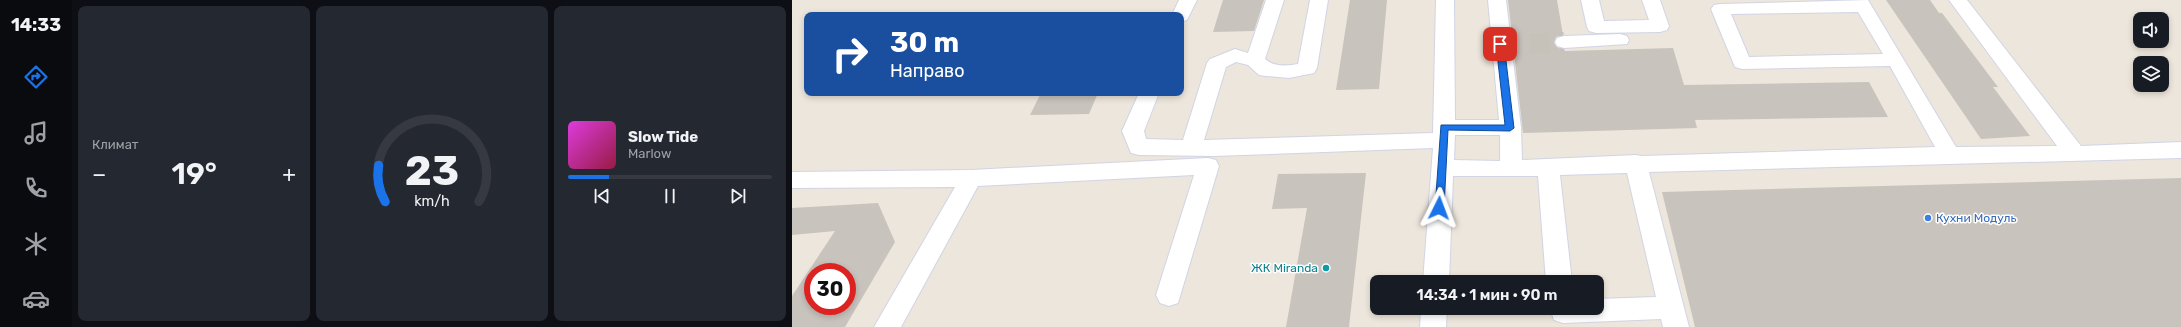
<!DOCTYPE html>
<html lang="ru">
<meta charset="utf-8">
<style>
body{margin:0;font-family:Rubik,sans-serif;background:#242831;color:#f1f3f6;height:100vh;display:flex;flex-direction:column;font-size:15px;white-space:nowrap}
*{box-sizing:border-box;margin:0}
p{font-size:13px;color:#9ea1a6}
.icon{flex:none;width:22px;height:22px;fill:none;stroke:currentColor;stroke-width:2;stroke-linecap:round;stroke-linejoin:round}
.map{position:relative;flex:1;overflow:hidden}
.drawer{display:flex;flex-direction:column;gap:6px;padding:6px;background:#0d0f14;width:720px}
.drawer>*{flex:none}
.hud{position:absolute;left:12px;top:12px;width:380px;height:84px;border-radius:8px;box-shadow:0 2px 6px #0003;background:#1a4fa0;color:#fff;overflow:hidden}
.tools{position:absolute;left:1341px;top:12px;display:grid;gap:8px}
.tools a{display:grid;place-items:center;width:36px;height:36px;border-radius:8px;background:#171b24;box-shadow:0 2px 6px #0003;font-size:20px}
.speed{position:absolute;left:12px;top:263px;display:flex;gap:8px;font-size:20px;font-weight:700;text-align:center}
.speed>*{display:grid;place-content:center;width:52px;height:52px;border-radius:50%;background:#171b24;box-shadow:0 2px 6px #0003;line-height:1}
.speed .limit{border:6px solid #d22;background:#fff;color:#111}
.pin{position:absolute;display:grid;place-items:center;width:34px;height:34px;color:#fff;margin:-17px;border-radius:8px;box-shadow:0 2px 6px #0006}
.me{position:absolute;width:44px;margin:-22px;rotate:3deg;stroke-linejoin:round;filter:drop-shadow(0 0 3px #0008)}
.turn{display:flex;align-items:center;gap:14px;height:84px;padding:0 20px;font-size:18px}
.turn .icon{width:52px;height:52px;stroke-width:2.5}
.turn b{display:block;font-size:28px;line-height:34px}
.big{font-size:30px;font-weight:600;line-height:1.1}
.drawer .tile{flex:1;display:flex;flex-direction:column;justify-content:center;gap:6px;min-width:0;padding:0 14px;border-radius:8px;background:#242831}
.drawer .dial{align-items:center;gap:0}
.dial svg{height:104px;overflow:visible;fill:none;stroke:#363941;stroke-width:7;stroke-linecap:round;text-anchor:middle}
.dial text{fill:#f1f3f6;stroke:none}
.song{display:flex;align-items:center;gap:12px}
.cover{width:48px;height:48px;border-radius:6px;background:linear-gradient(135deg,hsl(300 70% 55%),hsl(340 70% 35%))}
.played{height:4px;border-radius:2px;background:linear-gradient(90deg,#1a73e8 20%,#363941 20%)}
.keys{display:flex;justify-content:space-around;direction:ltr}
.heat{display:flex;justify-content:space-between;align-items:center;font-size:22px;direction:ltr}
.drawer .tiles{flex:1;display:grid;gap:6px;grid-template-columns:repeat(3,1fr)}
.trip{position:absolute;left:578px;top:275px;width:234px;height:40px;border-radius:8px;background:#171b24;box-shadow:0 2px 6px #0003;font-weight:600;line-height:40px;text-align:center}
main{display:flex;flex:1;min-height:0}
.tab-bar{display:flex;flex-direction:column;width:72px;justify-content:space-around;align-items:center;background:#090b0e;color:#9ea1a6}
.tab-bar .icon{width:28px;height:28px}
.tab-bar .current{color:#1a73e8}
.tab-bar b{font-size:18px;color:#f1f3f6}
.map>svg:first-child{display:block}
</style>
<main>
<nav class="tab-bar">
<b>14:33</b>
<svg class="icon current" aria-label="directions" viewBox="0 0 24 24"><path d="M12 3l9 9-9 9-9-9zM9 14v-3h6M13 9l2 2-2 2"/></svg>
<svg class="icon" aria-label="music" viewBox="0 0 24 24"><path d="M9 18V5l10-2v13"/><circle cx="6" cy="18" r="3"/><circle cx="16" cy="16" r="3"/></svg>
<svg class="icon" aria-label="phone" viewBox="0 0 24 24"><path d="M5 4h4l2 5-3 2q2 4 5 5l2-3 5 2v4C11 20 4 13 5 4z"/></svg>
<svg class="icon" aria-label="climate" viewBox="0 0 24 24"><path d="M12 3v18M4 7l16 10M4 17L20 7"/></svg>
<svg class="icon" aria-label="car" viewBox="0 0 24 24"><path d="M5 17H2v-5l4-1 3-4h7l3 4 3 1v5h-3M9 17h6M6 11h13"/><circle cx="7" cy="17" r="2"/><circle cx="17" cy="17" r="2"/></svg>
</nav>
<section class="drawer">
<div class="tiles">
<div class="tile"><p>Климат</p>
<div class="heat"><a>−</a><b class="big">19°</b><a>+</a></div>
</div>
<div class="tile dial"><svg viewBox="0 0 100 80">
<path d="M14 69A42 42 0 1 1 86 69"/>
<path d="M14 69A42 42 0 0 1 9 41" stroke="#1a73e8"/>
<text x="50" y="56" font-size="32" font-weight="700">23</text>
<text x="50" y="72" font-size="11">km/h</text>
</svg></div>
<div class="tile">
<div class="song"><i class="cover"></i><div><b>Slow Tide</b><p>Marlow</p></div></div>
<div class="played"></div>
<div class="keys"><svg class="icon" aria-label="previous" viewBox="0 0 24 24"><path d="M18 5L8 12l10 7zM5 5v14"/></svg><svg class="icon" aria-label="pause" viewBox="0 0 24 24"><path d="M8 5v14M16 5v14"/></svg><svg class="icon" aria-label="next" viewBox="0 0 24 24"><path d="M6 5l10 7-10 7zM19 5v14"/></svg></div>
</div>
</div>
</section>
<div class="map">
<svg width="1389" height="327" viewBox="0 0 1389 327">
<rect width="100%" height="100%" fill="#ede6dc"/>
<!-- building -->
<g fill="#c8c3bc" fill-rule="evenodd">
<polygon points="431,0 472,0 462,31 421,32"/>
<polygon points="558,0 595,0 587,89 544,90"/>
<polygon points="716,0 765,0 771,35 764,37 762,43 765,47 773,51 881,48 892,85 1077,82 1096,117 903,120 905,128 731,133"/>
<polygon points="1094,0 1138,0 1147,13 1150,13 1206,87 1201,87 1238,136 1189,139"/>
<polygon points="249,93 306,93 297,114 238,115"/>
<polygon points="574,173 557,327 494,327 515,208 480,209 486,174"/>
<polygon points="1389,178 1389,327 903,327 870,192"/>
<path d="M86 203 103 242 53 327H0V296L43 231 0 235V208ZM21 272H55V306H21Z"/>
</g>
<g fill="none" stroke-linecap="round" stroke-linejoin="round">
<!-- minor-tunnel -->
<polyline stroke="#c6c1b9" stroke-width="20" stroke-dasharray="20 10" stroke-linecap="butt" points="708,45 772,42"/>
<defs>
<g id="minor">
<polygon points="387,0 405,0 395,20 389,22 389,15 380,15"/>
<path d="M474 0H492L473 59C482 67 495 66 506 64L518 0H536L525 68 522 73 497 78 474 76 467 75 456 65 444 62 434 67 412 140 641 133 644 0H662L663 120H707L696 0H714L729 128 730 160 844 155 849 156 1143 147 1098 66 950 69 943 67 919 9 922 5 928 4 1076 0 1164 147 1265 146 1157 0H1175L1289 146 1389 142V158L857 172 897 327H871L869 319 771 323 762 320 758 308H805V299L864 297 835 173 768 175 780 282H754L746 176H661L657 282H631L641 148 422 156 347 155 339 153 330 131 347 93H367L352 131 354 139 391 140 415 63 418 59 443 49 456 53ZM1066 12 1091 54 957 57 939 14ZM663 135H708V161L662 160Z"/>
<polygon points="789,0 807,0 812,21 857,20 850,0 868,0 877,26 875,30 868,32 804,33 797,31 795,27"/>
<polygon points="828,34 835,36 837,40 835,44 772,48 765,46 763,42 765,38 772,36"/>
<polygon points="416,158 424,160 427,166 386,303 377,306 368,303 364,295 402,175 186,186 109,327 82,327 163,187 0,188 0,172 179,170"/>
<polygon points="629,308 655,308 654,327 628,327"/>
</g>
</defs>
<!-- minor casing -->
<use href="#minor" stroke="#d1d4e4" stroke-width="2"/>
<!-- minor -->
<use href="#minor" fill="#fff" fill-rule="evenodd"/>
</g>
<!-- route -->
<polygon fill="#1a73e8" stroke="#114b97" points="708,42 712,44 722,128 718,131 656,130 652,208 651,210 644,210 643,208 649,125 713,125 704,44"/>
<!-- markers -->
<circle fill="#3f7fe0" stroke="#fff" stroke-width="1.5" cx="1136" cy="218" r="4"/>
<circle fill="#0f9aa8" stroke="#fff" stroke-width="1.5" cx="534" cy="268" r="4"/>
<g text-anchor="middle" stroke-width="3" stroke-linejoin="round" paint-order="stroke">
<!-- shop labels -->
<g font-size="12" fill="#366cbe" stroke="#fff" text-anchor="start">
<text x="1144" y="222">Кухни Модуль</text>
</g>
<!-- culture labels -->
<g font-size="12" fill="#0d838f" stroke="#fff" text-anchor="end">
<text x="526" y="272">ЖК Miranda</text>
</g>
</g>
</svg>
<div class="tools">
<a><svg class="icon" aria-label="sound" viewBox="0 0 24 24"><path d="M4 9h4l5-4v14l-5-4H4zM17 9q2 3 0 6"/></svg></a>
<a><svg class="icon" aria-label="layers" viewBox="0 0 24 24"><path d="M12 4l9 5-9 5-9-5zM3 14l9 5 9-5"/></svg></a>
</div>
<div class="speed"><div class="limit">30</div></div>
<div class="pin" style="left:708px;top:44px;background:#d93025"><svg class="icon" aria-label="arrive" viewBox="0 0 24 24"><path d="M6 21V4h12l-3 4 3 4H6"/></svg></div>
<svg class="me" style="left:647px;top:208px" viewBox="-20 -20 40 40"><path d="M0-17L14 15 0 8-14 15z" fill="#1a73e8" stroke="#fff" stroke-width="4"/></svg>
<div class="trip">14:34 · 1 мин · 90 m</div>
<div class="hud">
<div class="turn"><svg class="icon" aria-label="right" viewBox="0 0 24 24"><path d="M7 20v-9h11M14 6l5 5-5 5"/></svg><div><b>30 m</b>Направо</div></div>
</div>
</div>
</main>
